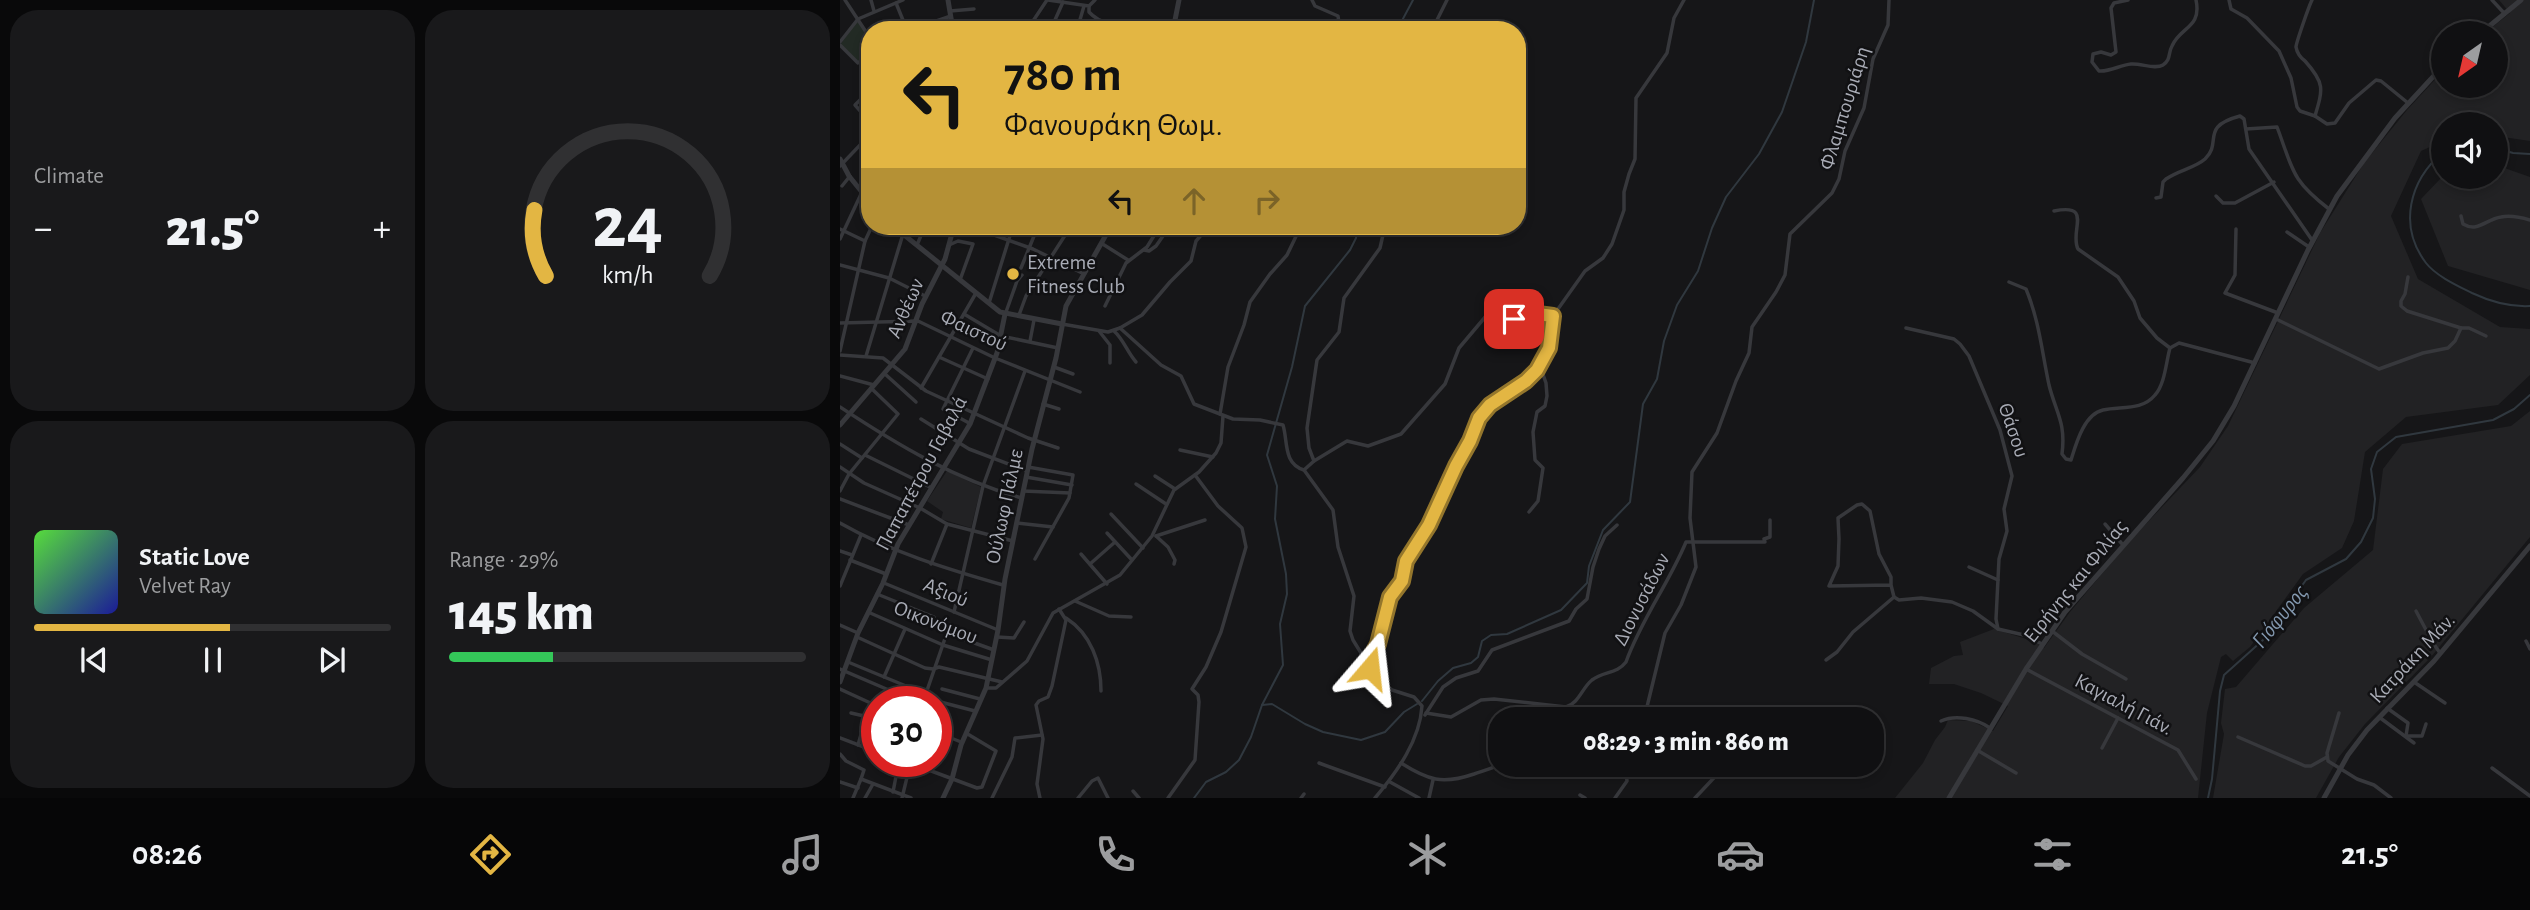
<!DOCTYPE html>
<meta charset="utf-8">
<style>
body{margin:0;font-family:"Alegreya Sans",sans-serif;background:#19191b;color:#f1f3f6;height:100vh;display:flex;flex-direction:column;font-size:26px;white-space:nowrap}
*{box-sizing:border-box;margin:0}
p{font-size:23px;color:#9c9d9f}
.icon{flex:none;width:38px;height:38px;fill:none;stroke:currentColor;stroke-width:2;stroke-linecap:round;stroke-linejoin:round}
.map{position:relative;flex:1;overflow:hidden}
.side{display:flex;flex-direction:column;gap:10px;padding:10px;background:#09090a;width:840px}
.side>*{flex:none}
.top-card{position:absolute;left:21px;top:21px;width:665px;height:214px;border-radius:28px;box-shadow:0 4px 10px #0003,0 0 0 2px #303032;background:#e3b643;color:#111;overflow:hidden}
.needle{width:46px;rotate:214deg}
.tools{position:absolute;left:1591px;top:21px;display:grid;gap:14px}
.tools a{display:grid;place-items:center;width:77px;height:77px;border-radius:50%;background:#101012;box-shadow:0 4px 10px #0003,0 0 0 2px #303032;font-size:35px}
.speed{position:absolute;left:21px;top:686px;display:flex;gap:14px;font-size:35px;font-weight:700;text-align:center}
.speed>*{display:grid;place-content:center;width:91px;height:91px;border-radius:50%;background:#101012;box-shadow:0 4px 10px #0003,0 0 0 2px #303032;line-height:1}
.speed .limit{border:10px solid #d22;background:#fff;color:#111}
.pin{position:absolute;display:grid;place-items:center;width:60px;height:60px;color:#fff;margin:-30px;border-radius:14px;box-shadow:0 4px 10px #0006}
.me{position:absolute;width:77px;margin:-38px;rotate:17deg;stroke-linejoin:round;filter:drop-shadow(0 0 5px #0008)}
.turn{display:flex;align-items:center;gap:24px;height:147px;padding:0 28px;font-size:32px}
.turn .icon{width:91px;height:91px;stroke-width:2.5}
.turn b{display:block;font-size:49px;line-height:60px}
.lanes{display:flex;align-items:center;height:66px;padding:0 28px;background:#0003;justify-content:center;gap:35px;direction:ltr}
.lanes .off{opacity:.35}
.big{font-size:52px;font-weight:800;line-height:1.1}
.side .widget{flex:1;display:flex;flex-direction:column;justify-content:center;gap:10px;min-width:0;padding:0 24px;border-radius:28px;background:#19191b}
.side .dial{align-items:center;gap:0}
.dial svg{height:182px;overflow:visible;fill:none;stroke:#303032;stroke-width:7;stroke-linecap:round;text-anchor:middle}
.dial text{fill:#f1f3f6;stroke:none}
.song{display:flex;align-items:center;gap:21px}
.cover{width:84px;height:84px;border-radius:10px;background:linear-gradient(135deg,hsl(110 70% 55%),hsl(240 70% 35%))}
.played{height:7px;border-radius:4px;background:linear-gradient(90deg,#e3b643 55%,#303032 55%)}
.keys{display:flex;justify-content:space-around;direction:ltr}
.heat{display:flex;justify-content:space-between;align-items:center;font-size:38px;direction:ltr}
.charge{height:10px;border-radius:5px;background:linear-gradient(90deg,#34c759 29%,#303032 0)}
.side .tiles{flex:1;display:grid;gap:10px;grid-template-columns:repeat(2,1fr)}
.trip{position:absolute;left:648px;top:707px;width:396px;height:70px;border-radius:28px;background:#101012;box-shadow:0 4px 10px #0003,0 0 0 2px #303032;font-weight:800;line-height:70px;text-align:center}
.tab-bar{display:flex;height:112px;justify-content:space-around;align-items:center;background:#060607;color:#9c9d9f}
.tab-bar .icon{width:49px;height:49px}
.tab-bar .active{color:#e3b643}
.tab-bar b{font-size:32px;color:#f1f3f6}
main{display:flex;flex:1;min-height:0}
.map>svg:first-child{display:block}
</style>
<main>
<section class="side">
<div class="tiles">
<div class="widget"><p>Climate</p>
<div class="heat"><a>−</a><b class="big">21.5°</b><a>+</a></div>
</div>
<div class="widget dial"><svg viewBox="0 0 100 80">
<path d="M14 69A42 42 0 1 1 86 69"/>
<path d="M14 69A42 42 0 0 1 9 40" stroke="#e3b643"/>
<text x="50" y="56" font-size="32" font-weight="700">24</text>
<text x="50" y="72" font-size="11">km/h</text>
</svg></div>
<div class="widget">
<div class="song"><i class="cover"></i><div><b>Static Love</b><p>Velvet Ray</p></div></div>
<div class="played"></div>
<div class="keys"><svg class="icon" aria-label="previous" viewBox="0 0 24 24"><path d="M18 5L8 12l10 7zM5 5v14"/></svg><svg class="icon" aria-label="pause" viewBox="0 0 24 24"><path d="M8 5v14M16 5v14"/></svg><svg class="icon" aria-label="next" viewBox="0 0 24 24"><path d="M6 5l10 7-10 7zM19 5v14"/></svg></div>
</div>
<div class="widget"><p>Range · 29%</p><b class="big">145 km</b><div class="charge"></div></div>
</div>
</section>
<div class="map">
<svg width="1690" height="798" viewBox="0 0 1690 798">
<rect width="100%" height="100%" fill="#161618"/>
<!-- built -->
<g fill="#222224">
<polygon points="1659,0 1690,0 1690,141 1656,136 1656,124 1603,124 1603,141 1581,151 1551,216 1578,279 1660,327 1690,329 1690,375 1658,405 1566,417 1525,452 1514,521 1502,548 1463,574 1410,647 1393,661 1386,654 1381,657 1367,713 1358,798 1055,798 1083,763 1095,740 1105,727 1108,720 1131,721 1153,731 1168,706 1141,693 1114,684 1089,684 1091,668 1114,656 1123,655 1120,642 1154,629 1193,641 1204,648 1230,612 1286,545 1360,467 1388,426 1480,233 1524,163 1567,110 1603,71 1603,86 1656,86 1656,33 1645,33 1670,13"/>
<polygon points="1656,165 1690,177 1690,290 1608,266 1581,199 1603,176 1656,177"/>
<polygon points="1690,411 1690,537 1591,657 1525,724 1499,757 1476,798 1373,798 1384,734 1381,723 1385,689 1396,687 1464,608 1533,550 1543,469 1562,444 1671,426"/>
<polygon points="107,471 141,487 131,528 101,519 103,512 87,501"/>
</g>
<!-- green -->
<polygon fill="#222a24" points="18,19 30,39 30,52 18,63 0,45"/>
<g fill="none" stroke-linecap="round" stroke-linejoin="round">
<!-- stream -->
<g stroke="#30383f" stroke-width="2">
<polyline points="557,30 573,0"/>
<polyline points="1656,148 1673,153 1690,154"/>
<path d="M1603 152C1569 181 1558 226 1586 263 1596 276 1618 286 1632 293 1649 301 1671 307 1690 306"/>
<polyline points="582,701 598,681 613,668 631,663 638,657 642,641 651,635 667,634 721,610 747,583 749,566 763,530 790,502 803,404 817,379 824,341 837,305 858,271 872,228 886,197 919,154 942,112 966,42 974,0"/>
<polyline points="422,705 432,704 465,724 483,732 521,740 545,732 564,712 577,704"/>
<polyline points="354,798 366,782 386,772 399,760 411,737 422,705 443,665 440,624 447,594 446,574 435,519 437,486 427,455 452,367 465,306 510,250 516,238 518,226"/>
<polyline points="1368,798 1372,779 1380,691 1384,675 1423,640 1466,580 1506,559 1521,542 1533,518 1535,499 1531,469 1537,452 1556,437 1653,420 1674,409 1690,395"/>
</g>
<!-- minor -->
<g stroke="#37383c" stroke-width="3.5">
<polyline points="5,0 30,38"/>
<polyline points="31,0 34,11"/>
<path d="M208 0 249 6V12C265 30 294 25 315 30"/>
<polyline points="472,0 475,6 498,16 500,30"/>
<path d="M1288 0 1274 3 1271 8 1276 52 1271 55 1261 52 1253 54 1252 62 1259 71C1270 72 1280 65 1291 64 1301 63 1315 70 1323 65 1331 60 1328 53 1332 46 1340 27 1362 28 1356 0"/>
<polyline points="1389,0 1391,9 1407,18 1439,51 1451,78 1457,107 1460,111 1475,116"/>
<path d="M1472 0C1469 6 1456 43 1456 47 1457 53 1461 58 1465 61 1485 83 1483 89 1475 116L1487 124 1495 123 1509 103 1536 80 1541 81 1568 103"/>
<polyline points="1652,0 1665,14"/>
<polyline points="56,3 67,30"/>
<polyline points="249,6 255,0"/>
<polyline points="110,11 134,9"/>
<polyline points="113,29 142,27"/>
<polyline points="211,29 223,2"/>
<polyline points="70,30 111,16"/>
<polyline points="187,30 207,0"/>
<polyline points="237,30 244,6"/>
<polyline points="592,30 607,0"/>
<polyline points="0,42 18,19 63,0"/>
<polyline points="0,45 18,63 30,53"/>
<polyline points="30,90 15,105 30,122"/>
<path d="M1406 129 1437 127C1453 169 1450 179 1489 209"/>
<polyline points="20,147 30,157"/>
<polyline points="0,166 22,143 30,132"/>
<polyline points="2,186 10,176"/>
<polyline points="1376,196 1383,203 1395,203 1434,182"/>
<path d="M1316 198 1321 197 1323 182 1326 179C1339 170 1355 168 1365 159 1383 142 1359 127 1400 116L1404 119 1409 149 1472 240"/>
<path d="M1214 211C1254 203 1229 231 1238 249L1278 277 1294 301 1300 318 1317 338 1330 348"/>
<path d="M1621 216 1623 224C1638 233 1646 219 1661 217 1671 215 1680 217 1690 220"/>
<polyline points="105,226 112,232"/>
<polyline points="129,226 193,249 242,273"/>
<polyline points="0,229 25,241"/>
<polyline points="1396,229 1395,275 1385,293 1438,313"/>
<polyline points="1447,232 1469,247"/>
<polyline points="0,239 22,192"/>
<polyline points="261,243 288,260"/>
<polyline points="77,245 85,226"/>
<polyline points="109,245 118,241 133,244 120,280"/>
<polyline points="304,250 309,251 316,246 330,226"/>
<polyline points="0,265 49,278 85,296"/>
<polyline points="181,268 194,236"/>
<path d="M1169 282 1186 289C1199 320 1202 352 1209 385 1216 413 1226 422 1222 454L1226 459 1231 460C1236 444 1244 414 1263 410 1281 406 1302 411 1315 395 1325 384 1326 362 1330 348L1339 343 1415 363"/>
<polyline points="149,303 173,226"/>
<polyline points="265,306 286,263 307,247 320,226"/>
<polyline points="166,312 177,281 182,275"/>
<polyline points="124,314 161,336 218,348"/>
<polyline points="179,315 186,296 231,226"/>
<polyline points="1436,319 1539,369 1583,353 1608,348 1615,341 1621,328 1567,311 1561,306 1561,301 1565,294 1568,277"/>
<polyline points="0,323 78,321 155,358 240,392"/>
<polyline points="222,324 268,332 280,328 302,315 330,282 351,261 356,241 369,226"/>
<path d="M280 328 321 365 341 376 354 404 393 419 420 420 443 425C448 441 443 464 464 470L493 510 498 547 514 596 510 631 513 640 529 666 544 684 552 690 574 697 582 706C580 740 557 772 535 798"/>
<polyline points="1066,328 1114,339 1120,344 1129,356 1160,430 1172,476 1164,509 1167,531 1159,559 1156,619 1158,629"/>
<polyline points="1621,328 1629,328 1646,336"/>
<polyline points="259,331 270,345 270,363"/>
<path d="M274 331C284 340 287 352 296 362"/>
<polyline points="190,341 194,320"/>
<polyline points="0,351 25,241 32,226"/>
<polyline points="0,355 43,358 86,391 188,438 218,448"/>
<polyline points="26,356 63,234"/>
<polyline points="99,357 148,379"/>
<polyline points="214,367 233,374"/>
<polyline points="45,374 76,402"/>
<polyline points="0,376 34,385"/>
<polyline points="81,388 136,293"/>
<polyline points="203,404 219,409"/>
<path d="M0 407C56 444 116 480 182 498"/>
<polyline points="380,414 388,367 404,325 410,302 430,274 447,255 461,226"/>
<polyline points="81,419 129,449 187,471"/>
<polyline points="129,423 103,409 133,348"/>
<polyline points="0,444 22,458"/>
<polyline points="340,450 373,457"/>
<polyline points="25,455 92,488"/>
<polyline points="474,461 469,448 467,428 477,360 499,332 504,298 540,248 545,226"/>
<polyline points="0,467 24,483 80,508 107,524 173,541"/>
<polyline points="188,467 233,475 229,498 195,559"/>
<polyline points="464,470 474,461 507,441 528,446 561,434 605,384 619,348 646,316 656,313 669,320 690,313 713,316"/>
<polyline points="315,476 335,489"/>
<polyline points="186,477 232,485"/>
<polyline points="296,484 326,504"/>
<polyline points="0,491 9,474 58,414 31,388"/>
<polyline points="183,491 230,493"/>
<polyline points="0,499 69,525"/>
<polyline points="689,512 698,501 703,468 695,460 693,432 697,412 705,406 707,396 706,383 700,366"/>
<polyline points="271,514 303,548"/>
<path d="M0 523C51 552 107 569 163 585"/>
<polyline points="177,523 213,527"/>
<polyline points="1265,524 1283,545"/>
<polyline points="267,533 292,560"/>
<polyline points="316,536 365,520"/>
<polyline points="316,536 328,547 335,560 334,564"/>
<polyline points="0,551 12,555"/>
<polyline points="241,554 267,584"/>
<polyline points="10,560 46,574"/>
<polyline points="91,564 107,524"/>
<polyline points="250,564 275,542"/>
<polyline points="1129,567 1158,580"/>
<polyline points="44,583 158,630"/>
<polyline points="1051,585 1051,577 1039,554 1030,511 1022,504 1017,505 998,518 999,539 998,566 989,586 1051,585 1054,597"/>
<polyline points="0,586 21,535"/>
<polyline points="37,594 94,617"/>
<polyline points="1054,597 1059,600 1081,598 1112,602 1133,611 1158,629 1184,635 1202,644"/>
<polyline points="235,601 269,616 291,617"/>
<polyline points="1576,611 1593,643 1600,653"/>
<polyline points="28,612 103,645 152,660"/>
<polyline points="114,612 143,486 185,371"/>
<path d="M226 618C251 634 261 663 261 691"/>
<polyline points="0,625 18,633"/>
<polyline points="1212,631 1242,654 1286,679"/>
<polyline points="107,633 154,650"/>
<polyline points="17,637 85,668 93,669 99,667 162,682"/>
<polyline points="157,637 174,638 184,622"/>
<polyline points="1686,641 1690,649"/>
<polyline points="986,660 997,652 1013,632 1054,597"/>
<polyline points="8,662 66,686 71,691 70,697"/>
<polyline points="528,664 538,644 550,597 562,581 566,561 589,525 630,441 640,416 651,404 695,372 709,348 713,316 745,271 763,258 772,244 784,210 784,192 789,174 795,159 796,98 827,53 834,18 844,0"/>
<polyline points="0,669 58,694 73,698 89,699 135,711"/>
<polyline points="1186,669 1338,750 1356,779"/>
<polyline points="44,677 65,629"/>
<polyline points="1574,682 1605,703"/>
<polyline points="147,688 156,688 187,661 213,613 280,575 312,536 334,490 359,472 376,453 381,443 383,416"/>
<polyline points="0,689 37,706"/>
<polyline points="102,689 140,699"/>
<polyline points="83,702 110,624"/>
<polyline points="1547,708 1568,723 1566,736"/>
<polyline points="11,713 37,719"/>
<path d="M586 713 611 717 641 700 654 699 726 707C739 703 742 688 752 680 764 671 777 674 786 662 801 620 829 583 846 542H925L924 539 930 537V520"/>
<polyline points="1499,713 1487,753 1488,761 1517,779 1534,785 1551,798"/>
<polyline points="585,715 603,687 616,678 638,671 652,650 729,621 736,609 747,599 753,567 759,549 765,536 777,525"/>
<polyline points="1539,717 1574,743"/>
<polyline points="804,719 825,633 841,605 856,567 850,518 852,472 877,433 896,381 909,353 912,327 936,292 945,275 950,234 992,193 999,179 1005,151 1024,108 1033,59 1048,25 1049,0"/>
<polyline points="954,719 976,709 983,712 988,719"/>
<polyline points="997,719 1000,709"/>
<path d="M1101 721C1116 714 1137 719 1150 728"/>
<polyline points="1568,736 1582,736 1586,724"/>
<polyline points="1398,737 1465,766 1471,766 1487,757"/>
<polyline points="0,738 37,752"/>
<polyline points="18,745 30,703"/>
<polyline points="96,748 101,734 121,742"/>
<polyline points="1262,748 1278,718"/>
<polyline points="1137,750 1176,773"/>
<polyline points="0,754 6,761 24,770 21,779 71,798"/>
<polyline points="479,763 545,787"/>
<path d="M561 763C588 780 602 785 634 774 642 771 652 769 660 764"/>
<polyline points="721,767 721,765"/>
<polyline points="1652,768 1690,796"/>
<polyline points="86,769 137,788 142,787 156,751 126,733"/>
<polyline points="89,769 91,761"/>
<polyline points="0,782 18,788"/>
<polyline points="550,782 579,798"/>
<polyline points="293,791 299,798"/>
<polyline points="53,792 59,761"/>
<polyline points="740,795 745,798"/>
<polyline points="13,798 21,779"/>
<polyline points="25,798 33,784"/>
<polyline points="62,798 71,761"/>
<polyline points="152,798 172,757 175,738 202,735"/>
<polyline points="200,798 197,784 203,739 196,705 199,701 208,697 212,686 226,620 219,609"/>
<polyline points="238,798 252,781 258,778 268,798"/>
<polyline points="328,798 355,760 359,702 358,695 352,689 366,667 381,632 406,547 402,528 378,506 355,475"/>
<polyline points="461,798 464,794"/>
<polyline points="589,798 593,780"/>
<polyline points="775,798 787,781 785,765"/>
<polyline points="855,798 886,765"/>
</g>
<!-- tertiary -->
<g stroke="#37383c" stroke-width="5">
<polyline points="108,0 113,30"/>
<polyline points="333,30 339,0"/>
<polyline points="1641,33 1681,0"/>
<polyline points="0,159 9,176 30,202"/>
<polyline points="53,226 160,312 222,324"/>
<polyline points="0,425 65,349 82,304 105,259 114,226"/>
<polyline points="0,682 18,633 43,583 58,544 130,424 157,353 165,314"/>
<polyline points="103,798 112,779 121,745 146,688 158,630 165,579 192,449 216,358 226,306 271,226"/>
<polyline points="1109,798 1186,669 1225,612 1343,478 1373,441 1394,406 1468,250 1497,196 1555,118 1603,66"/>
<polyline points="1484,798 1508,755 1527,730 1594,661 1690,546"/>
</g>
</g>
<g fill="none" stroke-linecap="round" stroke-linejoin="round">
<defs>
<polyline id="route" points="530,668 528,663 538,644 550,597 562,581 566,561 589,525 616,466 630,441 639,418 650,405 686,381 697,370 709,348 713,316 690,313 674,319"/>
</defs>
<!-- route casing -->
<use href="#route" stroke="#94762c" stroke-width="18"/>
<!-- route -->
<use href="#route" stroke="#e3b643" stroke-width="12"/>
</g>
<!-- markers -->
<circle fill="#e3b643" stroke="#111113" stroke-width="2.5" cx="173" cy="274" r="7"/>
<g text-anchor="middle" stroke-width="5" stroke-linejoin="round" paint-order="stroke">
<!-- street labels -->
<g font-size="21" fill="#a9acb6" stroke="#111113">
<text transform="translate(1004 108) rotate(-73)" y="7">Φλαμπουριάρη</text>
<text transform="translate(65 308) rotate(-66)" y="7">Ανθέων</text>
<text transform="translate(134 330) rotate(25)" y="7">Φαιστού</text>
<text transform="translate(1174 430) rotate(71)" y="7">Θάσου</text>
<text transform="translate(81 473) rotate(-62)" y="7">Παπαπέτρου Γαβαλά</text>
<text transform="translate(164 506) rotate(-78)" y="7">Ούλωφ Πάλμε</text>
<text transform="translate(1235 581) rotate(-51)" y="7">Ειρήνης και Φιλίας</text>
<text transform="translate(106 592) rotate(22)" y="7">Αξιού</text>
<text transform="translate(801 599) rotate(-63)" y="7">Διονυσάδων</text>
<text transform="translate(96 622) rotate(21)" y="7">Οικονόμου</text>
<text transform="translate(1572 658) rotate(-47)" y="7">Κατράκη Μάν.</text>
<text transform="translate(1284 704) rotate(28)" y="7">Καγιαλή Γιάν.</text>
</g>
<!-- poi labels -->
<g font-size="21" fill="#a9acb6" stroke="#111113" text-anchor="start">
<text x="187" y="269">Extreme<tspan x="187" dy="24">Fitness Club</tspan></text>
</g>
<!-- water labels -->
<g font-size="23" font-style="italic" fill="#8398af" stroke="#111113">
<text transform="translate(1439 616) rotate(-51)" y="8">Γιόφυρος</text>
</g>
</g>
</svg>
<div class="tools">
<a><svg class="needle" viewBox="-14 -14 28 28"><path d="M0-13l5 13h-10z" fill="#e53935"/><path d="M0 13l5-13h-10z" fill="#9c9d9f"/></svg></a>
<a><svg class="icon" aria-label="sound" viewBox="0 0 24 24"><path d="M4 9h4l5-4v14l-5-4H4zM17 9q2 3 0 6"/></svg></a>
</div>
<div class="speed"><div class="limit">30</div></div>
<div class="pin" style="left:674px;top:319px;background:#d93025"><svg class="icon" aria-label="arrive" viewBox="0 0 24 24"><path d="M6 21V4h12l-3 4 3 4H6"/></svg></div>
<svg class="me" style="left:530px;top:668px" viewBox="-20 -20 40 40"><path d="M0-17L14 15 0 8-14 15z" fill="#e3b643" stroke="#fff" stroke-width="4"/></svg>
<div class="trip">08:29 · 3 min · 860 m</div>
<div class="top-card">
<div class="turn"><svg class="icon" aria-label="left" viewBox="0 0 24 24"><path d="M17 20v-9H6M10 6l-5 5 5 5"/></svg><div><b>780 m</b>Φανουράκη Θωμ.</div></div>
<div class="lanes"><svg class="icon" aria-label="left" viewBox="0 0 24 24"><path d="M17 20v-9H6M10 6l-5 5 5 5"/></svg><svg class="icon off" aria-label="ahead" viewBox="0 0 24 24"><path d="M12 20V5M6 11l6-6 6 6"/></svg><svg class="icon off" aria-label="right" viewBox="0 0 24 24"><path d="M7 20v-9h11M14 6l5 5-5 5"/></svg></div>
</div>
</div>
</main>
<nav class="tab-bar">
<b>08:26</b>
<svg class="icon active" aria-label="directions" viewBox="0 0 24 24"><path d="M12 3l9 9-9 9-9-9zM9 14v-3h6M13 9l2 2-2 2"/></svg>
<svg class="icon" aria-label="music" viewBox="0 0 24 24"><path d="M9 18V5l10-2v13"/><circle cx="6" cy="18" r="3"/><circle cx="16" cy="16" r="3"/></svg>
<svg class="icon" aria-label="phone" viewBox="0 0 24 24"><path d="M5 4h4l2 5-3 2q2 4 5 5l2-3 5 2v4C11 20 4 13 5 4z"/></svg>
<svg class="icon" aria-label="climate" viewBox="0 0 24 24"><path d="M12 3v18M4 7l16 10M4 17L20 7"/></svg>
<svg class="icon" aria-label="car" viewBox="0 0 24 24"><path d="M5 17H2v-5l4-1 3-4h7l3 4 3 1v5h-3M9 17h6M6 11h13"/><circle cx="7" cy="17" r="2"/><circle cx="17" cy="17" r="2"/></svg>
<svg class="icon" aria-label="filters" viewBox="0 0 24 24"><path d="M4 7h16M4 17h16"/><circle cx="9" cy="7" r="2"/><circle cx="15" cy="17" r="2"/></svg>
<b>21.5°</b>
</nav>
